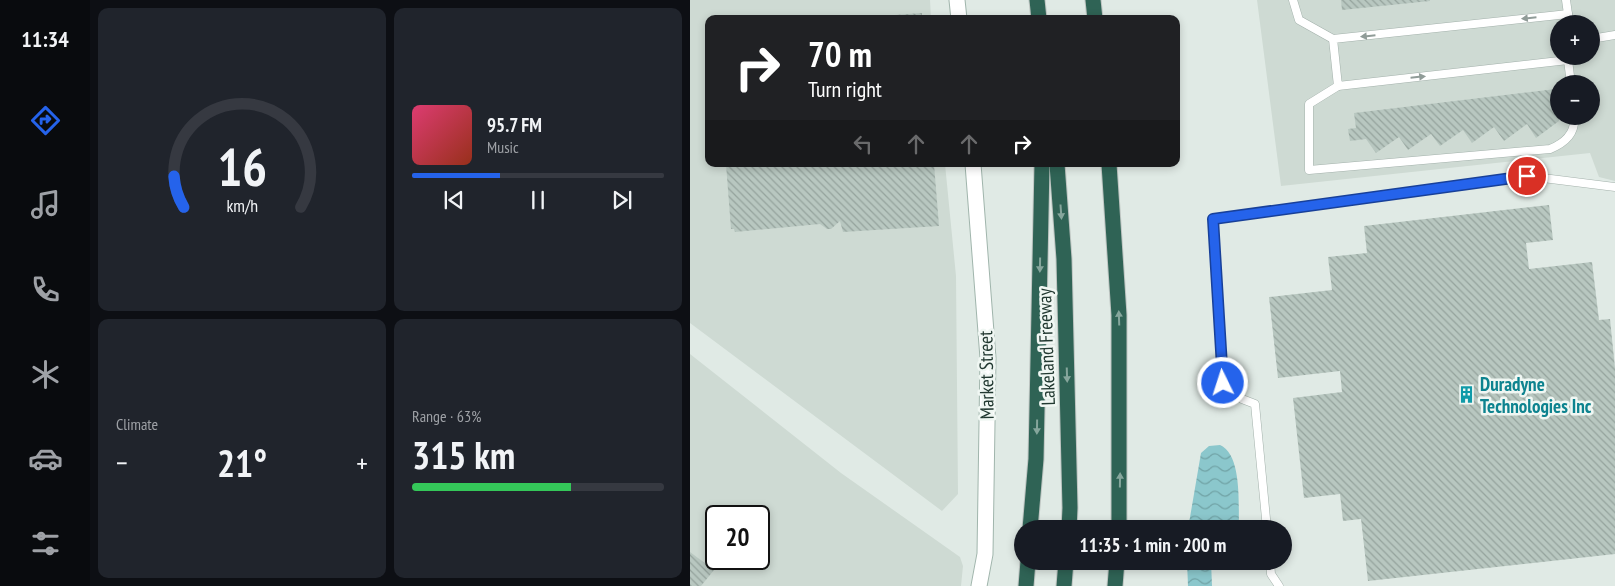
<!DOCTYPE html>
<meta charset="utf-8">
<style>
body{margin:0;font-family:"PT Sans Narrow",sans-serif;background:#20242c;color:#f1f3f6;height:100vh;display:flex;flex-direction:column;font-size:19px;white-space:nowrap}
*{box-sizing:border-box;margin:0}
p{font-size:16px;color:#9ea1a6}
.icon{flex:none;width:28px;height:28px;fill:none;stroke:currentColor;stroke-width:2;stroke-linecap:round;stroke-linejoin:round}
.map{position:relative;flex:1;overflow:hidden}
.sheet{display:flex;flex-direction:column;gap:8px;padding:8px;background:#0d0f14;width:600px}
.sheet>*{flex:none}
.guide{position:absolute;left:15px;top:15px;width:475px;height:152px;border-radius:10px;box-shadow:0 2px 8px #0003;background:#202124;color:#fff;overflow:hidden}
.tools{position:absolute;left:860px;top:15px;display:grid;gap:10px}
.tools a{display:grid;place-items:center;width:50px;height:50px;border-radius:50%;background:#171b24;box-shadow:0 2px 8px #0003;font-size:25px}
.speed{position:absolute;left:15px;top:505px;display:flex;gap:10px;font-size:25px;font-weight:700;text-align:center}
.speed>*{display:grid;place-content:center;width:65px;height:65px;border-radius:50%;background:#171b24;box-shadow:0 2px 8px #0003;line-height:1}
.speed .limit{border:2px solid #111;border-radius:8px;background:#fff;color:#111}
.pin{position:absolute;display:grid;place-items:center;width:42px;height:42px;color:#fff;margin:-21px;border:2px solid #fff;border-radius:50%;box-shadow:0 1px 5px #0007}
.me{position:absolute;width:55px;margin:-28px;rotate:356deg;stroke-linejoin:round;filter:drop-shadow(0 0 4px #0008)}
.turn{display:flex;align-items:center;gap:18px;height:105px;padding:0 20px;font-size:22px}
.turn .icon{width:65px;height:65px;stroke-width:2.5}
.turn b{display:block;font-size:35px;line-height:42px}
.lanes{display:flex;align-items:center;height:48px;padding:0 20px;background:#0003;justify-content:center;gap:25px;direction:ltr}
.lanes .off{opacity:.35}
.big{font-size:38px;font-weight:700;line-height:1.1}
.sheet .tile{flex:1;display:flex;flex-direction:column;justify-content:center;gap:8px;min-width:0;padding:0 18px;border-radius:10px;background:#20242c}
.sheet .dial{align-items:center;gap:0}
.dial svg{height:130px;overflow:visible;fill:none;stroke:#363941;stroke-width:7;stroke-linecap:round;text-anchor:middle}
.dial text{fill:#f1f3f6;stroke:none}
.song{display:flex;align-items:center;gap:15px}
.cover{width:60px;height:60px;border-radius:8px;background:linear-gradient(135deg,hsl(340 70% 55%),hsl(10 70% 35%))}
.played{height:5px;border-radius:2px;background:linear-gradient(90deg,#2563eb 35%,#363941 35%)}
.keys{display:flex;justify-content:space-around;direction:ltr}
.heat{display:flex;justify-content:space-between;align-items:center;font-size:28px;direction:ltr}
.charge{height:8px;border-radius:4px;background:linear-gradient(90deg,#34c759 63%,#363941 0)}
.sheet .tiles{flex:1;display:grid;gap:8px;grid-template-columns:repeat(2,1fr)}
.trip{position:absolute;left:324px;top:520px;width:278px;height:50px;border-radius:25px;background:#171b24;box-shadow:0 2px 8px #0003;font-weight:700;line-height:50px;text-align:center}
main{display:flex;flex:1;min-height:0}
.tabs{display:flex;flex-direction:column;width:90px;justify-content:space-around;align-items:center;background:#090b0e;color:#9ea1a6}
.tabs .icon{width:35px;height:35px}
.tabs .selected{color:#2563eb}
.tabs b{font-size:22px;color:#f1f3f6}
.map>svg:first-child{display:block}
</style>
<main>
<nav class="tabs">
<b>11:34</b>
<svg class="icon selected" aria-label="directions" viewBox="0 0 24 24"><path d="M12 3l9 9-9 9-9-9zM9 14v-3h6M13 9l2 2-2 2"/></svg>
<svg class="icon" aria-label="music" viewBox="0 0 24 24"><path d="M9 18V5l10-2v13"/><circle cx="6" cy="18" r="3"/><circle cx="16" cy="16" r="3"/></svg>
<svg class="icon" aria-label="phone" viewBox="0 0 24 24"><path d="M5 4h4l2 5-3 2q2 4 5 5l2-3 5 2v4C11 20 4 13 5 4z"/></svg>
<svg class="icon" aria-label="climate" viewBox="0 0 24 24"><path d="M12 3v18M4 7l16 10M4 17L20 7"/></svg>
<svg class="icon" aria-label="car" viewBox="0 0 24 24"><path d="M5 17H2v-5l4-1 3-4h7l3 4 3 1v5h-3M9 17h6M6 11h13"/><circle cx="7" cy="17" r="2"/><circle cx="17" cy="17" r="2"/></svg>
<svg class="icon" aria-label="filters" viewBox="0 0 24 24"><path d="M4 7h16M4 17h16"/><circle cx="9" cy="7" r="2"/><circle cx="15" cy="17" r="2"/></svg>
</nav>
<section class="sheet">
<div class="tiles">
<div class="tile dial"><svg viewBox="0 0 100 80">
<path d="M14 69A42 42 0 1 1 86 69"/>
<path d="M14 69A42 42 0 0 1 8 50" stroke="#2563eb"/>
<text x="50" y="56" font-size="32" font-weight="700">16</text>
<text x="50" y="72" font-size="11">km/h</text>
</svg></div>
<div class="tile">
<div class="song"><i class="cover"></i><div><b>95.7 FM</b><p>Music</p></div></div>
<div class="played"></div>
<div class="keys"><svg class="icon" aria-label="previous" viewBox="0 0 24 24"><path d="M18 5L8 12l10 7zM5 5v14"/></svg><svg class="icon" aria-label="pause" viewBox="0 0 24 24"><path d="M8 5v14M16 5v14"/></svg><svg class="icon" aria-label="next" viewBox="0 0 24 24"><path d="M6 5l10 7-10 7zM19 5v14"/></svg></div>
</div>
<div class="tile"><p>Climate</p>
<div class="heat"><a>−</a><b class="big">21°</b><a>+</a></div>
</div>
<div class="tile"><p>Range · 63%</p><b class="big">315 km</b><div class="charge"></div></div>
</div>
</section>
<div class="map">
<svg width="925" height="586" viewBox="0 0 925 586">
<defs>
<pattern id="water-waves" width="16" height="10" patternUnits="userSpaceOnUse" patternTransform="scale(1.25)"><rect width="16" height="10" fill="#8bc7cc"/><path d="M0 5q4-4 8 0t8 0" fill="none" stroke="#71a3a6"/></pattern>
<pattern id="building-back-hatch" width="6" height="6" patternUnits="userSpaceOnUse" patternTransform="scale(1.25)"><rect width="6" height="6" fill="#b8c7c0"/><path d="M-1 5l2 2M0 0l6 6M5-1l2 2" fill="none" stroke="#95a39d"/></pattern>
</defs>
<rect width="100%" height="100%" fill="#e0eae5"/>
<!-- built -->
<g fill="#cedad3" fill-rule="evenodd">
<polygon points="0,0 240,0 241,19 19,19 19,164 255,164 266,276 268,494 252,511 0,323"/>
<path d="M567 0H925V181L909 177 900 153 591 186ZM869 24H901V56H869ZM869 84H901V116H869Z"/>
<path d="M0 354 151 473 270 557 273 566 271 586H0ZM26 516H69V559H26Z"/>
</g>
<!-- water -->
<g fill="url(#water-waves)">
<path d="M530 445C553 455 548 508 549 529H498L511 453 519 446Z"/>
<polygon points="497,561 521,561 522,586 498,586"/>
</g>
<!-- building -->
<g fill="url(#building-back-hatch)">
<polygon points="651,0 740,0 740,1 652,10"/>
<polygon points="232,13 232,19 178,19 178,17"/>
<polygon points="866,89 869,121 846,138 837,124 814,141 804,127 782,143 773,130 750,146 741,134 718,150 709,137 686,153 676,139 660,141 658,129 666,128 664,113"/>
<polygon points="36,164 244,164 249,226 153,232 150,221 141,229 137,229 130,224 45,232 44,229 41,229"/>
<polygon points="859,205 863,240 836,243 839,269 902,262 909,320 920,319 925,368 925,554 678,581 671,519 653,521 650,494 614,498 603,398 652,392 650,371 588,378 579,297 642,290 638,257 677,253 674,226"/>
<polygon points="0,552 24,570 11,586 0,586"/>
</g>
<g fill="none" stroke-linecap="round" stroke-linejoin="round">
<defs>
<g id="lane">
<polyline points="603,0 609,20 643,39"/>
<polyline points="876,0 878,14"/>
<polyline points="901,39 925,35"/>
<polyline points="878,56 878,60 648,86 643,39 878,14 879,24"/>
<polyline points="878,60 881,84"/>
<path d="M648 86 619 104V170L860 149C875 143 886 133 884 116"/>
<polyline points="577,529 565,404 552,399 533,383 523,219 837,176 925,187"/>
<polyline points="580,561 581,574 589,586"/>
</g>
<g id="secondary">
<polyline points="267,0 269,19"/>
<polyline points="283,164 298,358 295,554 289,586"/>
</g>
<g id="highway">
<polyline points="347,0 349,19"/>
<polyline points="403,0 405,19"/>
<polyline points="367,164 374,259 380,508 379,529"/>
<polyline points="419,164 429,315 429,529"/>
<polyline points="340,529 346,459 352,164"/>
<polyline points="336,586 338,561"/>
<polyline points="374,586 376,561"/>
<polyline points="425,586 427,561"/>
</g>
</defs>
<!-- lane casing -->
<use href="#lane" stroke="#a3b1ab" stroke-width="9"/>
<!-- secondary casing -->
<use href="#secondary" stroke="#a0b5ac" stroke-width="17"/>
<!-- highway casing -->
<use href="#highway" stroke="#bdc4c1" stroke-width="17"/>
<!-- lane -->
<use href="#lane" stroke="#fff" stroke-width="8"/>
<!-- secondary -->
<use href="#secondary" stroke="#fff" stroke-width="15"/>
<!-- highway -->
<use href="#highway" stroke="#2f6355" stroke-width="15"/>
</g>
<!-- one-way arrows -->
<defs><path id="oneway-solid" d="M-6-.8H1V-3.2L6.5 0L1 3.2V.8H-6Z" transform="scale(1.25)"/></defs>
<g fill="#909c98">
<use href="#oneway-solid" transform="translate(839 18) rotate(174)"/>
<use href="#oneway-solid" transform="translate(678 36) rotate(174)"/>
<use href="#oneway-solid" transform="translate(728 77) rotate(-6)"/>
</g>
<g fill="#86a69c">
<use href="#oneway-solid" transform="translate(371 212) rotate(86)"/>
<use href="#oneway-solid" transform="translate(350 265) rotate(91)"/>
<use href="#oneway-solid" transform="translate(429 318) rotate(-92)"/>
<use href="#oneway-solid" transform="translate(377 375) rotate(88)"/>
<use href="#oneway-solid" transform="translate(347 427) rotate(91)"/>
<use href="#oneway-solid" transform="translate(430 480) rotate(-89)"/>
</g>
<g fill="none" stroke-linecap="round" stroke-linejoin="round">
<defs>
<polyline id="route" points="533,383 523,219 837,176"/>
</defs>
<!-- route casing -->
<use href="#route" stroke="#184099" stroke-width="12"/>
<!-- route -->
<use href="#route" stroke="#2563eb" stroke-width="9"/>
</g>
<!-- icons -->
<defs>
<symbol id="building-bare" viewBox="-9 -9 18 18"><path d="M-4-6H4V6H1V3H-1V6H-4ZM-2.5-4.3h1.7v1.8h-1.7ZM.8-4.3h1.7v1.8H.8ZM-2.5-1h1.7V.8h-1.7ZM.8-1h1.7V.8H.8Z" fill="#0f9aa8" stroke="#f0f7f3" stroke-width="2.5" paint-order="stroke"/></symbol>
</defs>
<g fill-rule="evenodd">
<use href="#building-bare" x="764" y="382" width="25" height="25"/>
</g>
<g text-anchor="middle" stroke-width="5" stroke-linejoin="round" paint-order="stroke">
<!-- street labels -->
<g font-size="19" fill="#223931" stroke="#f0f7f3">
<text transform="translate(356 347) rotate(-92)" y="7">Lakeland Freeway</text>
<text transform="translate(296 375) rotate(-91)" y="7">Market Street</text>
</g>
<!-- culture labels -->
<g font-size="19" font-weight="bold" fill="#0d838f" stroke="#f0f7f3" text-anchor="start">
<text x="790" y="391">Duradyne<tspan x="790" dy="22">Technologies Inc</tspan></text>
</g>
</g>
</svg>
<div class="tools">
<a>+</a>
<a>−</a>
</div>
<div class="speed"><div class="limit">20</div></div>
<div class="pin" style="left:837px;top:176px;background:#d93025"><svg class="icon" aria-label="arrive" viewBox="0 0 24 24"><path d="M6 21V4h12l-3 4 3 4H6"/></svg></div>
<svg class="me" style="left:533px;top:383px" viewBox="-20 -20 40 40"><circle r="17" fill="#2563eb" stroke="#fff" stroke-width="3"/><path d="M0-11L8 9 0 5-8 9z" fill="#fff"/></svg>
<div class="trip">11:35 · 1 min · 200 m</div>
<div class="guide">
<div class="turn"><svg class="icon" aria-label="right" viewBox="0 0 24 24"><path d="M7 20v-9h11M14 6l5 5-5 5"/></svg><div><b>70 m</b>Turn right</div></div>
<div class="lanes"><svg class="icon off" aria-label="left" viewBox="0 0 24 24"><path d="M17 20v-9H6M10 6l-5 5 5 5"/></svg><svg class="icon off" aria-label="ahead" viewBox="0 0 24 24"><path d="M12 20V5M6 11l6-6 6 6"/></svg><svg class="icon off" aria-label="ahead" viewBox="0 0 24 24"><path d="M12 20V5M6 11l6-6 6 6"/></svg><svg class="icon" aria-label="right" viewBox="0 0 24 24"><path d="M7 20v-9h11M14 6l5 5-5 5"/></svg></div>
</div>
</div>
</main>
